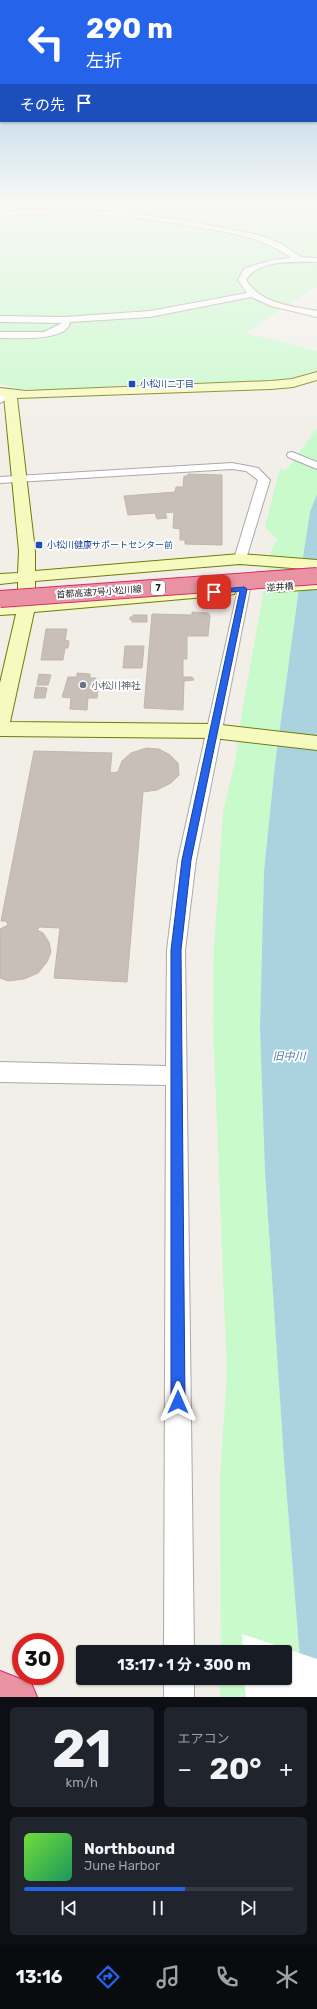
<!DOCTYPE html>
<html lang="ja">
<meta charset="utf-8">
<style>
body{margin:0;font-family:Rubik,"Noto Sans JP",sans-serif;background:#20242c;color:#f1f3f6;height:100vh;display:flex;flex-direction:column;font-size:15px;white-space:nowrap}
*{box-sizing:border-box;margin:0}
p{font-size:13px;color:#9ea1a6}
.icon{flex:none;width:22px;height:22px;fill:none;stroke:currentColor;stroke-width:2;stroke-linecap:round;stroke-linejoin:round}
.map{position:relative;height:1697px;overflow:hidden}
.side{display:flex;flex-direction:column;gap:10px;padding:10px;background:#0d0f14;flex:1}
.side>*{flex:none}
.guide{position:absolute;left:0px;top:0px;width:317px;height:122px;box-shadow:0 1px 3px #0004;background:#2563eb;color:#fff;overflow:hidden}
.speed{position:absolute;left:12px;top:1633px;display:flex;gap:8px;font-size:20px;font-weight:700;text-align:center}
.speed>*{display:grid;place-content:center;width:52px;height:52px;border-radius:50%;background:#171b24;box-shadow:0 1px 3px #0004;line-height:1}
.speed .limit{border:6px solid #d22;background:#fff;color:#111}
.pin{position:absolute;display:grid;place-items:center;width:34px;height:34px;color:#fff;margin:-17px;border-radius:8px;box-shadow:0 2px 6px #0006}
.me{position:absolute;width:44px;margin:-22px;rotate:0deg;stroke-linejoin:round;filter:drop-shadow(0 0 3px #0008)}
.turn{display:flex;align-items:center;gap:14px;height:84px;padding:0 20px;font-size:18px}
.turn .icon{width:52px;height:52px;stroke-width:2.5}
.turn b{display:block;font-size:28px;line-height:34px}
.then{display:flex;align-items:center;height:38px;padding:0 20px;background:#0003;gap:8px;font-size:15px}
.big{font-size:30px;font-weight:700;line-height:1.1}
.side .widget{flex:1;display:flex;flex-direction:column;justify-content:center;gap:6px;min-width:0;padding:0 14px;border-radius:6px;background:#20242c}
.side .dial{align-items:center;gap:0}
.dial b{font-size:52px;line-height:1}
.song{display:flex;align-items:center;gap:12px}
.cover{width:48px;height:48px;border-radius:6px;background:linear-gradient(135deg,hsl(100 70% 55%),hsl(150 70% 35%))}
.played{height:4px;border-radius:2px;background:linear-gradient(90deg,#2563eb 60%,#363941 60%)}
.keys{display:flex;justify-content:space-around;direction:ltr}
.heat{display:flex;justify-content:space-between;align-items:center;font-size:22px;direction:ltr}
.side .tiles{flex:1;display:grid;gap:10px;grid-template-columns:1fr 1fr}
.widget:last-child{grid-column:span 2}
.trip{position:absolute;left:76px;top:1645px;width:216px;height:40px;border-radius:4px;background:#171b24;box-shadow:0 1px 3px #0004;font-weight:700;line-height:40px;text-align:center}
.tab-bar{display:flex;height:64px;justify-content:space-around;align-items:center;background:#090b0e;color:#9ea1a6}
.tab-bar .icon{width:28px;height:28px}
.tab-bar .current{color:#2563eb}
.tab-bar b{font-size:18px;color:#f1f3f6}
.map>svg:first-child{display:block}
</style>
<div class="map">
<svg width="317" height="1697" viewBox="0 0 317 1697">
<rect width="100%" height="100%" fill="#f2efe9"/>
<!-- park -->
<g fill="#c8facc">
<path d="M0 204H317V286L245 333 317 351V372C259 388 199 382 139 384 96 386 42 397 0 384Z"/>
<polygon points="317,428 317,494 310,512 304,551 275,764 264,871 260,1028 265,1172 284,1460 303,1697 220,1697 220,1678 285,1678 285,1652 221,1652 220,1478 227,1374 213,1025 214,947 223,812 235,761 243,706 271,551 277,539 265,527 280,468 286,471"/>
</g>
<!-- water -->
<polygon fill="#aad3df" points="317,494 317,1697 303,1697 284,1460 265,1172 260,1028 264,871 275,764 304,551 310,512"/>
<!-- pier -->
<polygon fill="#fff" points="242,1634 317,1659 317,1697 246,1697 244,1678 285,1678 285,1652 243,1652"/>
<!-- building -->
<g fill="#c7bfb8" stroke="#c4b6ab">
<polygon points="188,474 222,475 222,545 185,544 185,540 180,540 180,529 173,528 174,512 165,513 167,518 157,519 155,513 128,515 124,496 175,492 176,487 183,487 184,476 188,476"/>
<polygon points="192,612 208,613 210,616 208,636 187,636 187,659 183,659 183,677 192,677 194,680 184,681 183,710 144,708 152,614 192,615"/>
<polygon points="133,615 147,615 147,622 132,622 133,620 130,620 130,617 133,617"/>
<polygon points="46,629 67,629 65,640 69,641 68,648 65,648 63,660 41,660"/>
<polygon points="125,646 144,646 142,668 123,668"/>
<polygon points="77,673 90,674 90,678 96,678 95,689 98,689 97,698 88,698 87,710 70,709 71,698 62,697 68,677 77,677"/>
<polygon points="39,674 51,675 48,685 37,685"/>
<polygon points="36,687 47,688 45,698 34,698"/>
<polygon points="146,748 159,749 170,755 178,763 179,775 171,783 157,790 143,792 127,982 54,978 60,928 40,927 37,930 43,933 49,942 51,952 47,962 38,973 24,979 8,981 0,978 0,929 8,925 6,921 1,921 34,751 112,753 110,773 118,772 122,761 131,753"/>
</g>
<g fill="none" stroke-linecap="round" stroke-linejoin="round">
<defs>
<g id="street">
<path d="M28 209 111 211 193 222 259 235 282 244 301 257 317 258V262C296 262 258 259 246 280 261 304 292 306 317 311V317L271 306 251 297 150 317 70 322C68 342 14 338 0 338V332H44L62 323 0 322V316L65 317 150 311 247 293 238 280 244 269 252 266 272 260 291 258C265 238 235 234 203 228 136 215 68 210 0 216V212Z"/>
<polygon points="10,391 13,392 15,394 13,396 0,403 0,396"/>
<polygon points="292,452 317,462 317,469 288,457 287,455 288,453"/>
<polygon points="232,463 258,468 270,480 246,559 240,563 234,559 258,480 246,471 232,469 0,483 0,477"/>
<polygon points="244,585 250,589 196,860 185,950 194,1652 164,1652 166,1085 0,1082 0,1062 166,1066 167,950 178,860 238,589"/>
<rect x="164" y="1678" width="30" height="19"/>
</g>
<g id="secondary">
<polygon points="317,372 317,380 293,387 271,389 17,398 35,551 35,571 240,554 317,560 317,570 240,564 35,581 35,602 228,585 234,586 236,590 234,594 228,595 34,612 10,722 213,724 317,736 317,750 213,738 0,736 0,683 16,614 0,615 0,605 18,603 18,582 0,584 0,574 18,573 19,551 4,396 0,396 0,388 26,391 271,381 292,379"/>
<polygon points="317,579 317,589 274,592 268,591 266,587 268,583 274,582"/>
</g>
<polygon id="highway" points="0,1671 31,1683 37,1697 0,1697"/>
</defs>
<!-- street casing -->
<use href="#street" stroke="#a9a9a9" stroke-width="2"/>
<!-- secondary casing -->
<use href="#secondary" stroke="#707d05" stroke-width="2"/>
<!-- highway casing -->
<use href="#highway" stroke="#dc2a67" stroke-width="2"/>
<!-- street -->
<use href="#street" fill="#fff" fill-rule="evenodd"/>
<!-- secondary -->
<use href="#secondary" fill="#f7fabf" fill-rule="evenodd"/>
<!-- highway -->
<use href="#highway" fill="#e892a2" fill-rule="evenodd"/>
<defs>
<polyline id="highway-bridge" points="0,599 317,576"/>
</defs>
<!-- highway-bridge casing -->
<use href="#highway-bridge" stroke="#dc2a67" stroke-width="18" stroke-linecap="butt"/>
<!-- highway-bridge -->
<use href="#highway-bridge" stroke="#e892a2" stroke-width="16"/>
</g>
<!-- sky -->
<linearGradient id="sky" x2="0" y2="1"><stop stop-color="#8fc0e4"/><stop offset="0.46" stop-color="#f9f8f5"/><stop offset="1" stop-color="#f9f8f5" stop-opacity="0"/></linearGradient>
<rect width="317" height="441" fill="url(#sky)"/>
<!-- route -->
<polygon fill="#2563eb" stroke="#184099" points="244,587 247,589 191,860 181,950 185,1402 182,1407 178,1409 173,1407 171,1402 171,950 182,860 240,591 214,594 210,592 214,590"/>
<!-- markers -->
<g fill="#1a4fb4" stroke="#fff" stroke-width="1.5">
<rect x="128" y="380" width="8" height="8" rx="2"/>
<rect x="35" y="541" width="8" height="8" rx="2"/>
</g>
<circle fill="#6b7280" stroke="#fff" stroke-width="1.5" cx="83" cy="685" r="4"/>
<g text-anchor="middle" stroke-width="3.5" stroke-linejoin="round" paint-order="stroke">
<!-- far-transit labels -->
<g font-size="9" fill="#164399" stroke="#fff" text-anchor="start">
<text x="140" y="387">小松川二丁目</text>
<text x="47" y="548">小松川健康サポートセンター前</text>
</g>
<!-- far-street labels -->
<g font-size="9" fill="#222" stroke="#fff">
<text transform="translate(280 587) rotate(-4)" y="3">逆井橋</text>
<text transform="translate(99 592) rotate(-4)" y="3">首都高速7号小松川線</text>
</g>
<!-- shield labels -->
<rect fill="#fff" stroke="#646464" stroke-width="1" x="151" y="581" width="14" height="14" rx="3"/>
<g font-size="9" font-weight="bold" fill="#222">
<text x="158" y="591">7</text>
</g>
<!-- worship labels -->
<g font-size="10" fill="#5b616d" stroke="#fff" text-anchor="start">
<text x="91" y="689">小松川神社</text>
</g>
<!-- water labels -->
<g font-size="11" font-style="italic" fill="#4a7aab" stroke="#fff">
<text x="289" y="1060">旧中川</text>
</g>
</g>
</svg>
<div class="speed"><div class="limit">30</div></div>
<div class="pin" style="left:214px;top:592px;background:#d93025"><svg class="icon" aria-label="arrive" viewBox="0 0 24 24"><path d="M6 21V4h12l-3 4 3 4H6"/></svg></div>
<svg class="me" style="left:178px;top:1402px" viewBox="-20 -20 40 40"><path d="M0-17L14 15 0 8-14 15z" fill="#2563eb" stroke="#fff" stroke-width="4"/></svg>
<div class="trip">13:17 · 1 分 · 300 m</div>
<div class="guide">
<div class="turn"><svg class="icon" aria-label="left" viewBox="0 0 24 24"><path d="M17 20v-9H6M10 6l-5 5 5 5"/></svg><div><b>290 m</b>左折</div></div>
<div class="then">その先<svg class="icon" aria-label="arrive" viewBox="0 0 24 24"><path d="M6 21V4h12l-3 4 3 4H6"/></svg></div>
</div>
</div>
<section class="side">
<div class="tiles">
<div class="widget dial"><b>21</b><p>km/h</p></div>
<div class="widget"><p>エアコン</p>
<div class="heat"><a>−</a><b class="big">20°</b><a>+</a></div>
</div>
<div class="widget">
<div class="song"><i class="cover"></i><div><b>Northbound</b><p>June Harbor</p></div></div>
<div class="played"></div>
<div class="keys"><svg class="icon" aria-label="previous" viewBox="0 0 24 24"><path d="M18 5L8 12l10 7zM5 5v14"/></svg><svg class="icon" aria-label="pause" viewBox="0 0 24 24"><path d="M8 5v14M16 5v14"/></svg><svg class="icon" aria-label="next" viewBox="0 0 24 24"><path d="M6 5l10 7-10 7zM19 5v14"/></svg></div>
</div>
</div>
</section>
<nav class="tab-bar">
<b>13:16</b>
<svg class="icon current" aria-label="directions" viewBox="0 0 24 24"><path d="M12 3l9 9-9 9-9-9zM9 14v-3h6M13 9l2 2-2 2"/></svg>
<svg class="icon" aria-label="music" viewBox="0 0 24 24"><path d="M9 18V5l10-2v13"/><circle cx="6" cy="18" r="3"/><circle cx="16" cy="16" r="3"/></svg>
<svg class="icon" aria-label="phone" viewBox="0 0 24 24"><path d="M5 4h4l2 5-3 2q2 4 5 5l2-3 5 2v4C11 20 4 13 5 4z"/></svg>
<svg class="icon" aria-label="climate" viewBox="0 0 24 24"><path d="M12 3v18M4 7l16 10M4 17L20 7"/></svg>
</nav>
